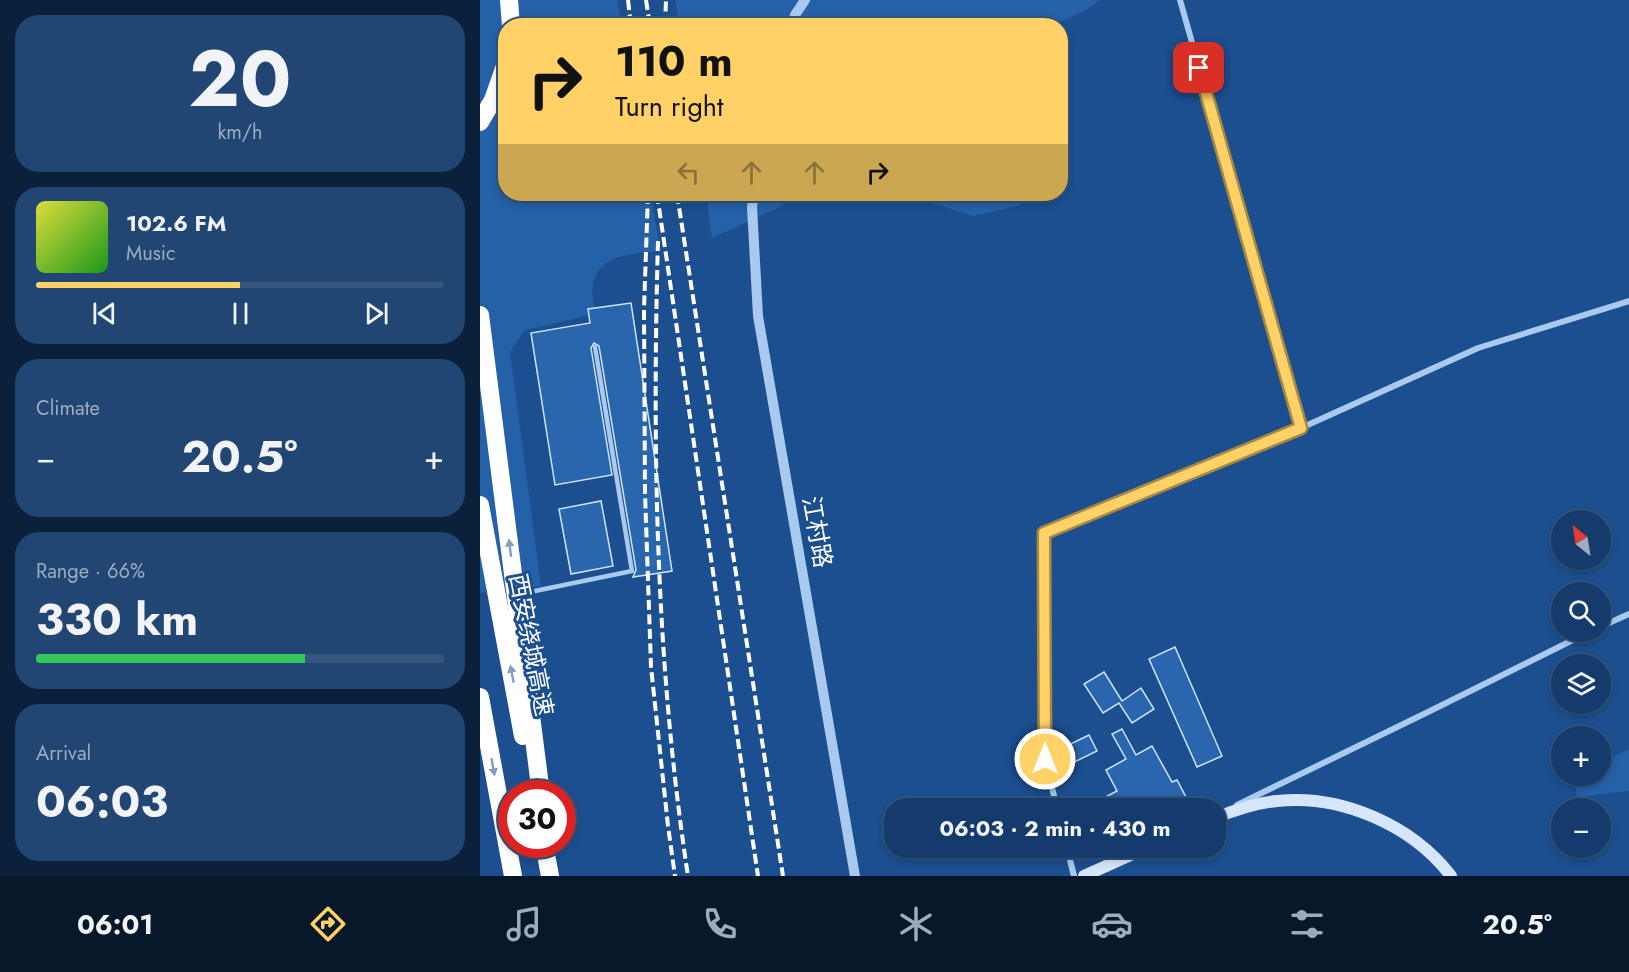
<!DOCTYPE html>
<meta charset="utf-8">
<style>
body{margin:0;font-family:Jost,"Noto Sans SC",sans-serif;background:#214673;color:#f1f3f6;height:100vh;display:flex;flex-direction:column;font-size:22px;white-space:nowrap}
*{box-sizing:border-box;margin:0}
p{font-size:20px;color:#9dadc1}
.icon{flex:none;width:33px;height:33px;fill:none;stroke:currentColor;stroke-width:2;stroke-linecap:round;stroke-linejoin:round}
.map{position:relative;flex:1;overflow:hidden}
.panel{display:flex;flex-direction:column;gap:15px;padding:15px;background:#0b203b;width:480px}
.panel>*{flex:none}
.top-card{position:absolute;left:18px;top:18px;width:570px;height:183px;border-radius:24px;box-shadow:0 3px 9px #0003,0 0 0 2px #33557e;background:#ffd166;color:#111;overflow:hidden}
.needle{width:39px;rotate:330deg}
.controls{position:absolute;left:1071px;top:510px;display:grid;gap:12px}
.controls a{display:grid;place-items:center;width:60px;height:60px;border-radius:50%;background:#143b6b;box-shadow:0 3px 9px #0003,0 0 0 2px #33557e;font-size:30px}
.speed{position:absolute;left:18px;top:780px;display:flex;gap:12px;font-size:30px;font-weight:700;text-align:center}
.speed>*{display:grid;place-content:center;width:78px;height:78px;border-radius:50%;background:#143b6b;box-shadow:0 3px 9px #0003,0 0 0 2px #33557e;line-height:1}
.speed .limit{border:9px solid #d22;background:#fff;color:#111}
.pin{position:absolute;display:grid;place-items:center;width:51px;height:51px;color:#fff;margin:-26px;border-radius:12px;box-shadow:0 3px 9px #0006}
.me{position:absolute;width:66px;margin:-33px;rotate:0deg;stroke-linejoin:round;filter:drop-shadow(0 0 4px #0008)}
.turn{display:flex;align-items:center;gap:21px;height:126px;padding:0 18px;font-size:27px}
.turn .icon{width:78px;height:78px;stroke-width:2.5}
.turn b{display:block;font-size:42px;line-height:51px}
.lanes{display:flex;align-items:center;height:57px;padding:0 18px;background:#0003;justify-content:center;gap:30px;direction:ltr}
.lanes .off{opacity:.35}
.big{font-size:45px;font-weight:700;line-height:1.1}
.panel .card{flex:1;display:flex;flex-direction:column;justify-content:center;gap:9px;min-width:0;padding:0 21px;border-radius:24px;background:#214673}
.panel .dial{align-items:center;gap:0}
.dial b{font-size:78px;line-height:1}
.song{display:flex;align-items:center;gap:18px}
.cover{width:72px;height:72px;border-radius:9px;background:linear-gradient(135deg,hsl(60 70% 55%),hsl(120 70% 35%))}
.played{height:6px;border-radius:3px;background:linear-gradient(90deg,#ffd166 50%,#33557e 50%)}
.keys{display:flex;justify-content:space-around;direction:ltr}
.heat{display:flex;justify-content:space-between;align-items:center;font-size:33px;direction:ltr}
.charge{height:9px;border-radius:4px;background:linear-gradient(90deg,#34c759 66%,#33557e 0)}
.trip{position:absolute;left:404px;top:798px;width:342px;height:60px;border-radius:24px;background:#143b6b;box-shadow:0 3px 9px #0003,0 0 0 2px #33557e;font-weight:700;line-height:60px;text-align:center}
.dock{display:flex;height:96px;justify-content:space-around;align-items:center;background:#08182b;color:#9dadc1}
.dock .icon{width:42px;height:42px}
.dock .selected{color:#ffd166}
.dock b{font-size:27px;color:#f1f3f6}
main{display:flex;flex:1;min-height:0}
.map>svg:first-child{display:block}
</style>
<main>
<section class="panel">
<div class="card dial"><b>20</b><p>km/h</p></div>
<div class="card">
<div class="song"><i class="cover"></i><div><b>102.6 FM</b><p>Music</p></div></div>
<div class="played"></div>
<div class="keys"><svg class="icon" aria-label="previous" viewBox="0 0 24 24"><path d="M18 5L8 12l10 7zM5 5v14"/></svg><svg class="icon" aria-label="pause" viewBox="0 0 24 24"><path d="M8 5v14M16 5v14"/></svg><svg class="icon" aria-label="next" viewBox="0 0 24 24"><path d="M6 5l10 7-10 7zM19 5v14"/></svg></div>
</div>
<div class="card"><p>Climate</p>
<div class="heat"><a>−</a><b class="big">20.5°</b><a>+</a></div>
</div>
<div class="card"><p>Range · 66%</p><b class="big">330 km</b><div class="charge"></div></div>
<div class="card"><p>Arrival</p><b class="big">06:03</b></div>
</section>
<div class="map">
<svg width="1149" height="876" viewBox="0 0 1149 876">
<rect width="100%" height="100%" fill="#1b4f8f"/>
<!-- green -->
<g fill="#2461a8">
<path d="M0 0H137L142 25 26 26V194H171L180 251C156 254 118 253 113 285 111 294 114 305 116 314L45 330 30 352 61 586 0 593Z"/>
<path d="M195 0H620C603 14 586 20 565 26L200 25Z"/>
<polygon points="226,194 300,194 304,205 232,238"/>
<polygon points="425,194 552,194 544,202 537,206 493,216"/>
<polygon points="1149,749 1149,791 1097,797 1094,776 1120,776 1121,763"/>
</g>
<!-- building -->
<g fill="#2a66ad" stroke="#cfe3fa" stroke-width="1.5">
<polygon points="151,303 192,571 153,577 156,570 119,346 114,343 111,348 132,475 75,485 51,333 110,323 108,309"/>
<polygon points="121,501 133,566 91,574 79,509"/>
<polygon points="695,647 742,756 717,767 669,659"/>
<polygon points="624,672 642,701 661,688 674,709 652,723 639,703 623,713 604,684"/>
<polygon points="642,729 656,755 672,746 692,782 697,780 708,801 694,808 605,808 637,791 626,770 646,759 632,734"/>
<polygon points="609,735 617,751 574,772 570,754"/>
</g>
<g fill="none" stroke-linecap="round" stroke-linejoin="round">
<!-- service -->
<polyline stroke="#a9c9ee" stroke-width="4.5" points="50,592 152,571 115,347"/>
<!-- minor -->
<g stroke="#a9c9ee" stroke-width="6">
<polyline points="700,0 821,428"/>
<polyline points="1120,627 1149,614"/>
<polyline points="757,805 948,712 1109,632"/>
<polyline points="577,808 565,759 564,533 821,428 998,348 1149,301"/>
<polyline points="587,848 594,876"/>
</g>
<!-- tertiary -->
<g stroke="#a9c9ee" stroke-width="10">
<polyline points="312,26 315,15 325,0"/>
<polyline points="274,194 272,207 278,316 375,876"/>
</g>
<!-- secondary -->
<g stroke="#d6e6fa" stroke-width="12">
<path d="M735 818C755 810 775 803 797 801 861 794 932 825 971 876"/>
<polyline points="604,876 666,848"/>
</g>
<!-- motorway -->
<g stroke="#fff" stroke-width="18">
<polyline points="29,0 31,26"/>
<polyline points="0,122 13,100 26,63"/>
<polyline points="0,315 61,794"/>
<polyline points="0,505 43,736"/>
<polyline points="0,697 33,876"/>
<polyline points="64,844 70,876"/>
</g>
<!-- rail -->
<g stroke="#fff" stroke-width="4" stroke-dasharray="10 4.5" stroke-linecap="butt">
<polyline points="148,0 151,26"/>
<polyline points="166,0 170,26"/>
<polyline points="185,26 186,0"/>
<polyline points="168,194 164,309 165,493 171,667 188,826 195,876"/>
<polyline points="177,194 278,876"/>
<polyline points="197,194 303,876"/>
<path d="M178 241C172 453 176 667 208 876"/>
</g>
</g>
<!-- one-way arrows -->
<defs><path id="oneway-solid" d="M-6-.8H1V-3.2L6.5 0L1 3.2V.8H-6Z" transform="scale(1.5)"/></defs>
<g fill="#829ec1">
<use href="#oneway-solid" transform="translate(30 548) rotate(-97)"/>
<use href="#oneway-solid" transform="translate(32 674) rotate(-101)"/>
<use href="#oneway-solid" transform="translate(13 767) rotate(80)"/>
</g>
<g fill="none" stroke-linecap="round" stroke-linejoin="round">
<defs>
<polyline id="route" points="565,759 564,533 821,428 719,68"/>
</defs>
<!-- route casing -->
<use href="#route" stroke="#a68842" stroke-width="15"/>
<!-- route -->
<use href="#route" stroke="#ffd166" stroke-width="10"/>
</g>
<g text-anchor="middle" stroke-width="6" stroke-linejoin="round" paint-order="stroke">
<!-- street labels -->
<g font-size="24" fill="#fff" stroke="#1b4f8f">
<text transform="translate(337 532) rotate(80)" y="8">江村路</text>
<text transform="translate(51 645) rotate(79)" y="8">西安绕城高速</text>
</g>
</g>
</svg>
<div class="controls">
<a><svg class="needle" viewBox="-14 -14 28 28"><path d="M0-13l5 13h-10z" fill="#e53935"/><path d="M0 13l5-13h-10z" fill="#9dadc1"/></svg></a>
<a><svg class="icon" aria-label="search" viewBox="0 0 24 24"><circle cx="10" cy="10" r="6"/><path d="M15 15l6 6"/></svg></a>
<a><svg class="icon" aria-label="layers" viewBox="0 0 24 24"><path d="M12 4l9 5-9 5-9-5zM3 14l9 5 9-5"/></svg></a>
<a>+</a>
<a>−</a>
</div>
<div class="speed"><div class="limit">30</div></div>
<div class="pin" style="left:719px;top:68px;background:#d93025"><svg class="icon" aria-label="arrive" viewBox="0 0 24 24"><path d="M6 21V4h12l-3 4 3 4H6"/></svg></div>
<svg class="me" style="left:565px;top:759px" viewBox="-20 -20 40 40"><circle r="17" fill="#ffd166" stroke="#fff" stroke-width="3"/><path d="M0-11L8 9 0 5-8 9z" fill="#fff"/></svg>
<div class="trip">06:03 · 2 min · 430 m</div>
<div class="top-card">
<div class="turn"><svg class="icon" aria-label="right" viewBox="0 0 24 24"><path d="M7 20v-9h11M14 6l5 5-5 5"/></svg><div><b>110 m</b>Turn right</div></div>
<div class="lanes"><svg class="icon off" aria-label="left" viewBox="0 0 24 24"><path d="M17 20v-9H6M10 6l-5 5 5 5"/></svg><svg class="icon off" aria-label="ahead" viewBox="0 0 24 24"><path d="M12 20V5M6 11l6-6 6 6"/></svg><svg class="icon off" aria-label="ahead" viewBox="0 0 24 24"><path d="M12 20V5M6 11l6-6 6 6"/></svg><svg class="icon" aria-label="right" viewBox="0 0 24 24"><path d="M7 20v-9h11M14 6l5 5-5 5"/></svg></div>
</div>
</div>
</main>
<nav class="dock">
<b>06:01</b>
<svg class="icon selected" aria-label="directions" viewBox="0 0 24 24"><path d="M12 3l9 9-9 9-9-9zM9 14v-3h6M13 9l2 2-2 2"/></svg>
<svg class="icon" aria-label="music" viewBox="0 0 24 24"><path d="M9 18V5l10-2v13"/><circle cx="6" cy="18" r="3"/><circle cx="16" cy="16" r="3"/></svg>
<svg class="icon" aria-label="phone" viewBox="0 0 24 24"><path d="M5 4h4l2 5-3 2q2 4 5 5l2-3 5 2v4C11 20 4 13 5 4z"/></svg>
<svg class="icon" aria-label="climate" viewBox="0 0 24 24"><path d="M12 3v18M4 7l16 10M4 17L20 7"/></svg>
<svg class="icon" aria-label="car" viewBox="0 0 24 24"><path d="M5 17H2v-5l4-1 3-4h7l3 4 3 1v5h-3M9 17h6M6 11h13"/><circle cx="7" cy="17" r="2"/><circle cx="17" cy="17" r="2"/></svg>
<svg class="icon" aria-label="filters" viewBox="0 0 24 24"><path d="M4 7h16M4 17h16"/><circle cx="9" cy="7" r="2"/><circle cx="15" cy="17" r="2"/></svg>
<b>20.5°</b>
</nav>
